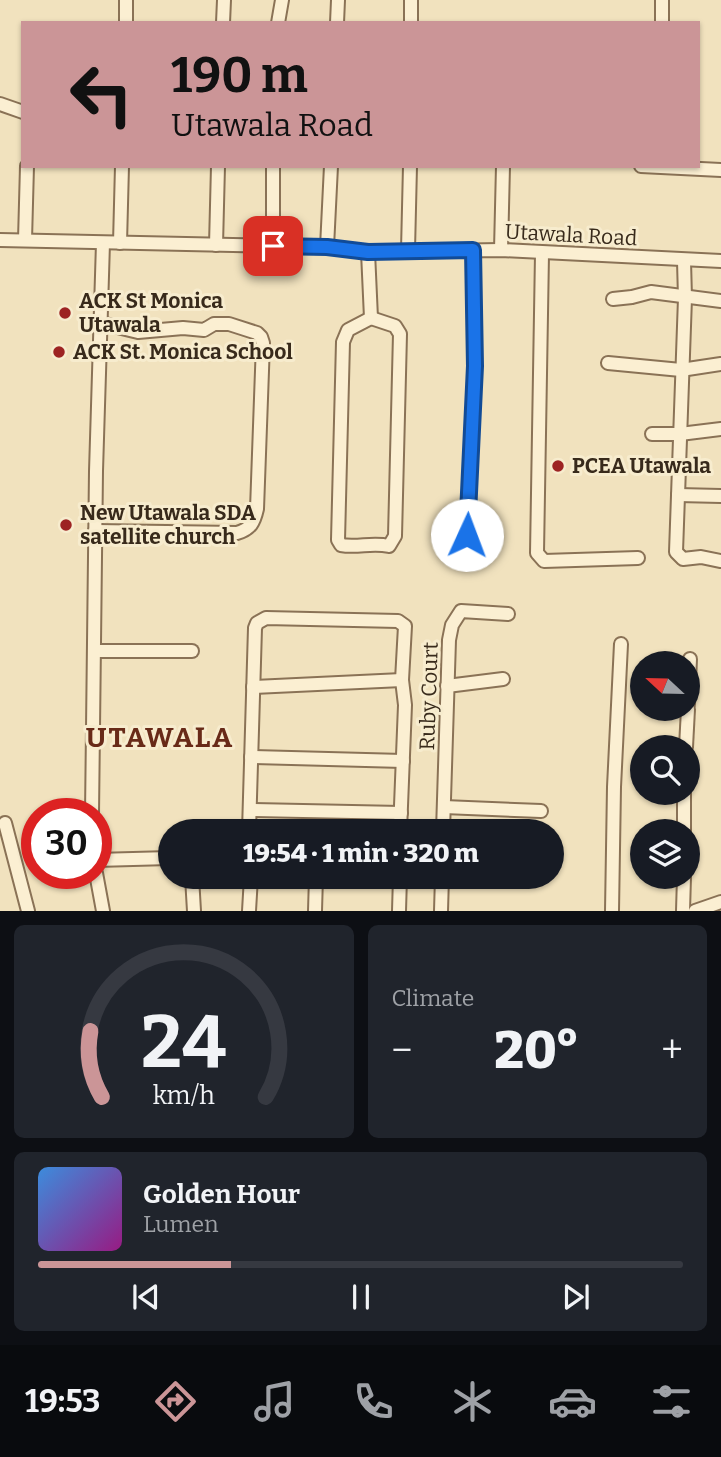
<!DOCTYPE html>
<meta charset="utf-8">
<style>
body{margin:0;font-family:Bitter,serif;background:#20242c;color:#f1f3f6;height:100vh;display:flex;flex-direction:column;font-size:26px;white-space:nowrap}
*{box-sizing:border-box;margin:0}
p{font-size:23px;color:#9ea1a6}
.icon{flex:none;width:38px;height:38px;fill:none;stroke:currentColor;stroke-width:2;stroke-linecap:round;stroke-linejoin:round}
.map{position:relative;height:911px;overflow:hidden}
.drawer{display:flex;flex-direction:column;gap:14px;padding:14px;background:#0d0f14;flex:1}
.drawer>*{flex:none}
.guide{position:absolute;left:21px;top:21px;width:679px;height:147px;border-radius:0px;box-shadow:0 2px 5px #0004;background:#cb9597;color:#111;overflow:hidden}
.needle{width:46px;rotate:292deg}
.tools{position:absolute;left:630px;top:651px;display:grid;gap:14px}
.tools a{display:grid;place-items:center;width:70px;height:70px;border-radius:50%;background:#171b24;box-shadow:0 2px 5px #0004;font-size:35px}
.speed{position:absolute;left:21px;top:798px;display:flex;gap:14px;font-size:35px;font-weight:700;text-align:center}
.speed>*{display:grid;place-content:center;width:91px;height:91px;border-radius:50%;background:#171b24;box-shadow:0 2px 5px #0004;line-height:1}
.speed .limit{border:10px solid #d22;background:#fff;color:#111}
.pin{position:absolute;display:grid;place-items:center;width:60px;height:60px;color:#fff;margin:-30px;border-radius:14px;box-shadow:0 4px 10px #0006}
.me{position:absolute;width:77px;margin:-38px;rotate:2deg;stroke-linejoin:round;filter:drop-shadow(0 0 5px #0008)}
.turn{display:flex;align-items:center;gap:24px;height:147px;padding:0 35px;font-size:32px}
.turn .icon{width:91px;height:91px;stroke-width:2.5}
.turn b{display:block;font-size:49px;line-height:60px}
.big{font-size:52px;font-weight:800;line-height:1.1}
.drawer .widget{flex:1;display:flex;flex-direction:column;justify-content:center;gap:10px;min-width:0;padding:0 24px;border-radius:10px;background:#20242c}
.drawer .dial{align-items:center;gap:0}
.dial svg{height:182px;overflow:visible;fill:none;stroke:#363941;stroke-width:7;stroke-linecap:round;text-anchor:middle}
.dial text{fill:#f1f3f6;stroke:none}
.song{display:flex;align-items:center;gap:21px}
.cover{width:84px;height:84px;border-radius:10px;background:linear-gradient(135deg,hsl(210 70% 55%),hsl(310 70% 35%))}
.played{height:7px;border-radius:4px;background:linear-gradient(90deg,#cb9597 30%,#363941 30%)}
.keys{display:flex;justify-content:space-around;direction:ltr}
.heat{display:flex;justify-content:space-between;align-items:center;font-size:38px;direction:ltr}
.drawer .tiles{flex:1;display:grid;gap:14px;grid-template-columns:1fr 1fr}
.widget:last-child{grid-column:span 2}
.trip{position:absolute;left:158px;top:819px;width:406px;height:70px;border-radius:35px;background:#171b24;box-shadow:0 2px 5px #0004;font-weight:800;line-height:70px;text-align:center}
.tab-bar{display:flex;height:112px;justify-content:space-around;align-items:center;background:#090b0e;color:#9ea1a6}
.tab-bar .icon{width:49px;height:49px}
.tab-bar .on{color:#cb9597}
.tab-bar b{font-size:32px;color:#f1f3f6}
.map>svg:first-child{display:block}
</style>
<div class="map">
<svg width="721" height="911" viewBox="0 0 721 911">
<rect width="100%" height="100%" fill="#f1e2be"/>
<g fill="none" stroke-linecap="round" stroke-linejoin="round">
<defs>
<g id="minor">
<polyline points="411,0 411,23"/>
<polyline points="126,23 126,0"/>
<polyline points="223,23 224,0"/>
<polyline points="278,23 282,0"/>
<polyline points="337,23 338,0"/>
<polyline points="662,23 662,0"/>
<polyline points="0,104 23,112"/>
<polyline points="641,166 721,170"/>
<polyline points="0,240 327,247 368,252 501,250 721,261"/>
<polyline points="25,240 27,166"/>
<polyline points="120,243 122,166"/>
<polyline points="216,245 218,166"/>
<polyline points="273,246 273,166"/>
<polyline points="327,247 331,166"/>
<polyline points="408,250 410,166"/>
<polyline points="501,250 503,166"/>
<polyline points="368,252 371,318"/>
<polyline points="542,254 537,553 544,561 638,558"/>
<polyline points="684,261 685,298 676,552 683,559 701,557 720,561"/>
<polyline points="613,299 632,297 651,292 721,301"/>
<path d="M371 318 395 326 400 334 395 536 389 546C372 542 358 548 341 545L338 540 343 342 348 330Z"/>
<polyline points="608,363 681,370 721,364"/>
<polyline points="652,434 680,434 721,429"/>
<polyline points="678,495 721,496"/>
<path d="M95 531 237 533C251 529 254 522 257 509L263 343 261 337 257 333 229 324H214L204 330 183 328 138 332 101 323"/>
<polyline points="467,535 475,367 473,250"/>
<polyline points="95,651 192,651"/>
<polyline points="447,686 503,679"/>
<polyline points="253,687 402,680"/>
<polyline points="688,704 690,659"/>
<polyline points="686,747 688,709"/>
<polyline points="251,757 403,761"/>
<polyline points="444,807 541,811"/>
<polyline points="250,810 401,813"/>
<polyline points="92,814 96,471 103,243"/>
<polyline points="5,823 28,911"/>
<polyline points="249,831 255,628 257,623 266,618 398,621 405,626 402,680 405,705 400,831"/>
<polyline points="443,831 449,640 452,625 461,611 508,614"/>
<polyline points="684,831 684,793"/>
<polyline points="96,860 170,858"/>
<polyline points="96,873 103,911"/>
<polyline points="192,877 194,911"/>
<polyline points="249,911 251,877"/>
<polyline points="315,911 316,877"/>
<polyline points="399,911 400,877"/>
<polyline points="441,911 442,877"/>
<polyline points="612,911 614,787 621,644"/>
<polyline points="683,911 684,877"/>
<polyline points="695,911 721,902"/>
</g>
</defs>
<!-- minor casing -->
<use href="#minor" stroke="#8a7256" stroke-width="16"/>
<!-- minor -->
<use href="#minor" stroke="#fbefd2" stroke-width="12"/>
</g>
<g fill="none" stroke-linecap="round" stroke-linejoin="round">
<defs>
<polyline id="route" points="273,246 327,247 368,252 473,250 475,366 467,535"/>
</defs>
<!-- route casing -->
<use href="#route" stroke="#114b97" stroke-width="18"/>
<!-- route -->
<use href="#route" stroke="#1a73e8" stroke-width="12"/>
</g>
<!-- markers -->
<g fill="#9d2322" stroke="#f7ecce" stroke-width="2.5">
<circle cx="65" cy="313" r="7"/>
<circle cx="59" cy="352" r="7"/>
<circle cx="558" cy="466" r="7"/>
<circle cx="66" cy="525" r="7"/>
</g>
<g text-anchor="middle" stroke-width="6" stroke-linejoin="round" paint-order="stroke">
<!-- street labels -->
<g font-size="21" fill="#382a1b" stroke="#f7ecce">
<text transform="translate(571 235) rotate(3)" y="7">Utawala Road</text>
<text transform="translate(429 696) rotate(-88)" y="7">Ruby Court</text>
</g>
<!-- poi labels -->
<g font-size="21" font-weight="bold" fill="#382a1b" stroke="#f7ecce" text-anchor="start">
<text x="79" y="308">ACK St Monica<tspan x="79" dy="24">Utawala</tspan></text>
<text x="73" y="359">ACK St. Monica School</text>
<text x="572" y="473">PCEA Utawala</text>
<text x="80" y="520">New Utawala SDA<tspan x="80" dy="24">satellite church</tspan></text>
</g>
<!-- district labels -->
<g font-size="28" font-weight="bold" letter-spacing="2" fill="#682a18" stroke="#f7ecce">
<text x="160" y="747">UTAWALA</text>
</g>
</g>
</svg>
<div class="tools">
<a><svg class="needle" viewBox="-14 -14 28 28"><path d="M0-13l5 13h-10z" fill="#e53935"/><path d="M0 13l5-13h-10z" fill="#9ea1a6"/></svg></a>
<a><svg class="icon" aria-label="search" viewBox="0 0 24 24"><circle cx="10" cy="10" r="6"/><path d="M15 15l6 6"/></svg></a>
<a><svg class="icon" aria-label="layers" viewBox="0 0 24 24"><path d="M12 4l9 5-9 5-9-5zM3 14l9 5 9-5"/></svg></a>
</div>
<div class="speed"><div class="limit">30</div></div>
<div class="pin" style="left:273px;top:246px;background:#d93025"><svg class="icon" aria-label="arrive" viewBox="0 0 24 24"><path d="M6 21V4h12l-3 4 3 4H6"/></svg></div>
<svg class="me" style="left:467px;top:535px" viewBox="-20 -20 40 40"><circle r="19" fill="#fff"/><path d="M0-13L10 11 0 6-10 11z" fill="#1a73e8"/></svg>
<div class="trip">19:54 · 1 min · 320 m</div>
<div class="guide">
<div class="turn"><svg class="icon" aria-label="left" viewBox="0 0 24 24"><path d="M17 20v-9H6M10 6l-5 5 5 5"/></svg><div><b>190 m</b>Utawala Road</div></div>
</div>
</div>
<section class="drawer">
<div class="tiles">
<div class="widget dial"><svg viewBox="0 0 100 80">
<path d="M14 69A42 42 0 1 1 86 69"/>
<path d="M14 69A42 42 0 0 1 9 40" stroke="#cb9597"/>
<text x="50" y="56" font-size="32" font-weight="700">24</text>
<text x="50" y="72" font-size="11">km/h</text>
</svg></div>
<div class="widget"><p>Climate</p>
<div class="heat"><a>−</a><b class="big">20°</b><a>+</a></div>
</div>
<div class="widget">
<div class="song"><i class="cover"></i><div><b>Golden Hour</b><p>Lumen</p></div></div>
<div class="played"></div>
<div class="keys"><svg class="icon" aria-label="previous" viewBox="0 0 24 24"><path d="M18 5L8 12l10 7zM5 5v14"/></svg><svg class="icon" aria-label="pause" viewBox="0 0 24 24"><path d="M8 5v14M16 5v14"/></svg><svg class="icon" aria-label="next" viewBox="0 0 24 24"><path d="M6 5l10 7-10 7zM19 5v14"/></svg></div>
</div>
</div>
</section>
<nav class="tab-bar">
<b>19:53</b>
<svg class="icon on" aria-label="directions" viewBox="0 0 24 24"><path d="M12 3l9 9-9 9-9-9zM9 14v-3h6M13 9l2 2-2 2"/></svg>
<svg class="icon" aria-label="music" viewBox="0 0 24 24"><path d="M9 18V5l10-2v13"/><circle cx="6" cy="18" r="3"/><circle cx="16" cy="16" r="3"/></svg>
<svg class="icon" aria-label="phone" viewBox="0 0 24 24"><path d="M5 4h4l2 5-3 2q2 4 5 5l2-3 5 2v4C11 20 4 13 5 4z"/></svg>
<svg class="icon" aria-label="climate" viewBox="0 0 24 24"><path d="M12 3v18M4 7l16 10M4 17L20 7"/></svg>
<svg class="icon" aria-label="car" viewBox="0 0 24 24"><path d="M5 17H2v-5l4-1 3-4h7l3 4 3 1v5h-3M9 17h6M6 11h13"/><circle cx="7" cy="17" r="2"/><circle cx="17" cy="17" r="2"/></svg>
<svg class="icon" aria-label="filters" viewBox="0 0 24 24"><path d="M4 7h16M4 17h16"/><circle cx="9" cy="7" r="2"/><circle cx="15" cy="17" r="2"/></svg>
</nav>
